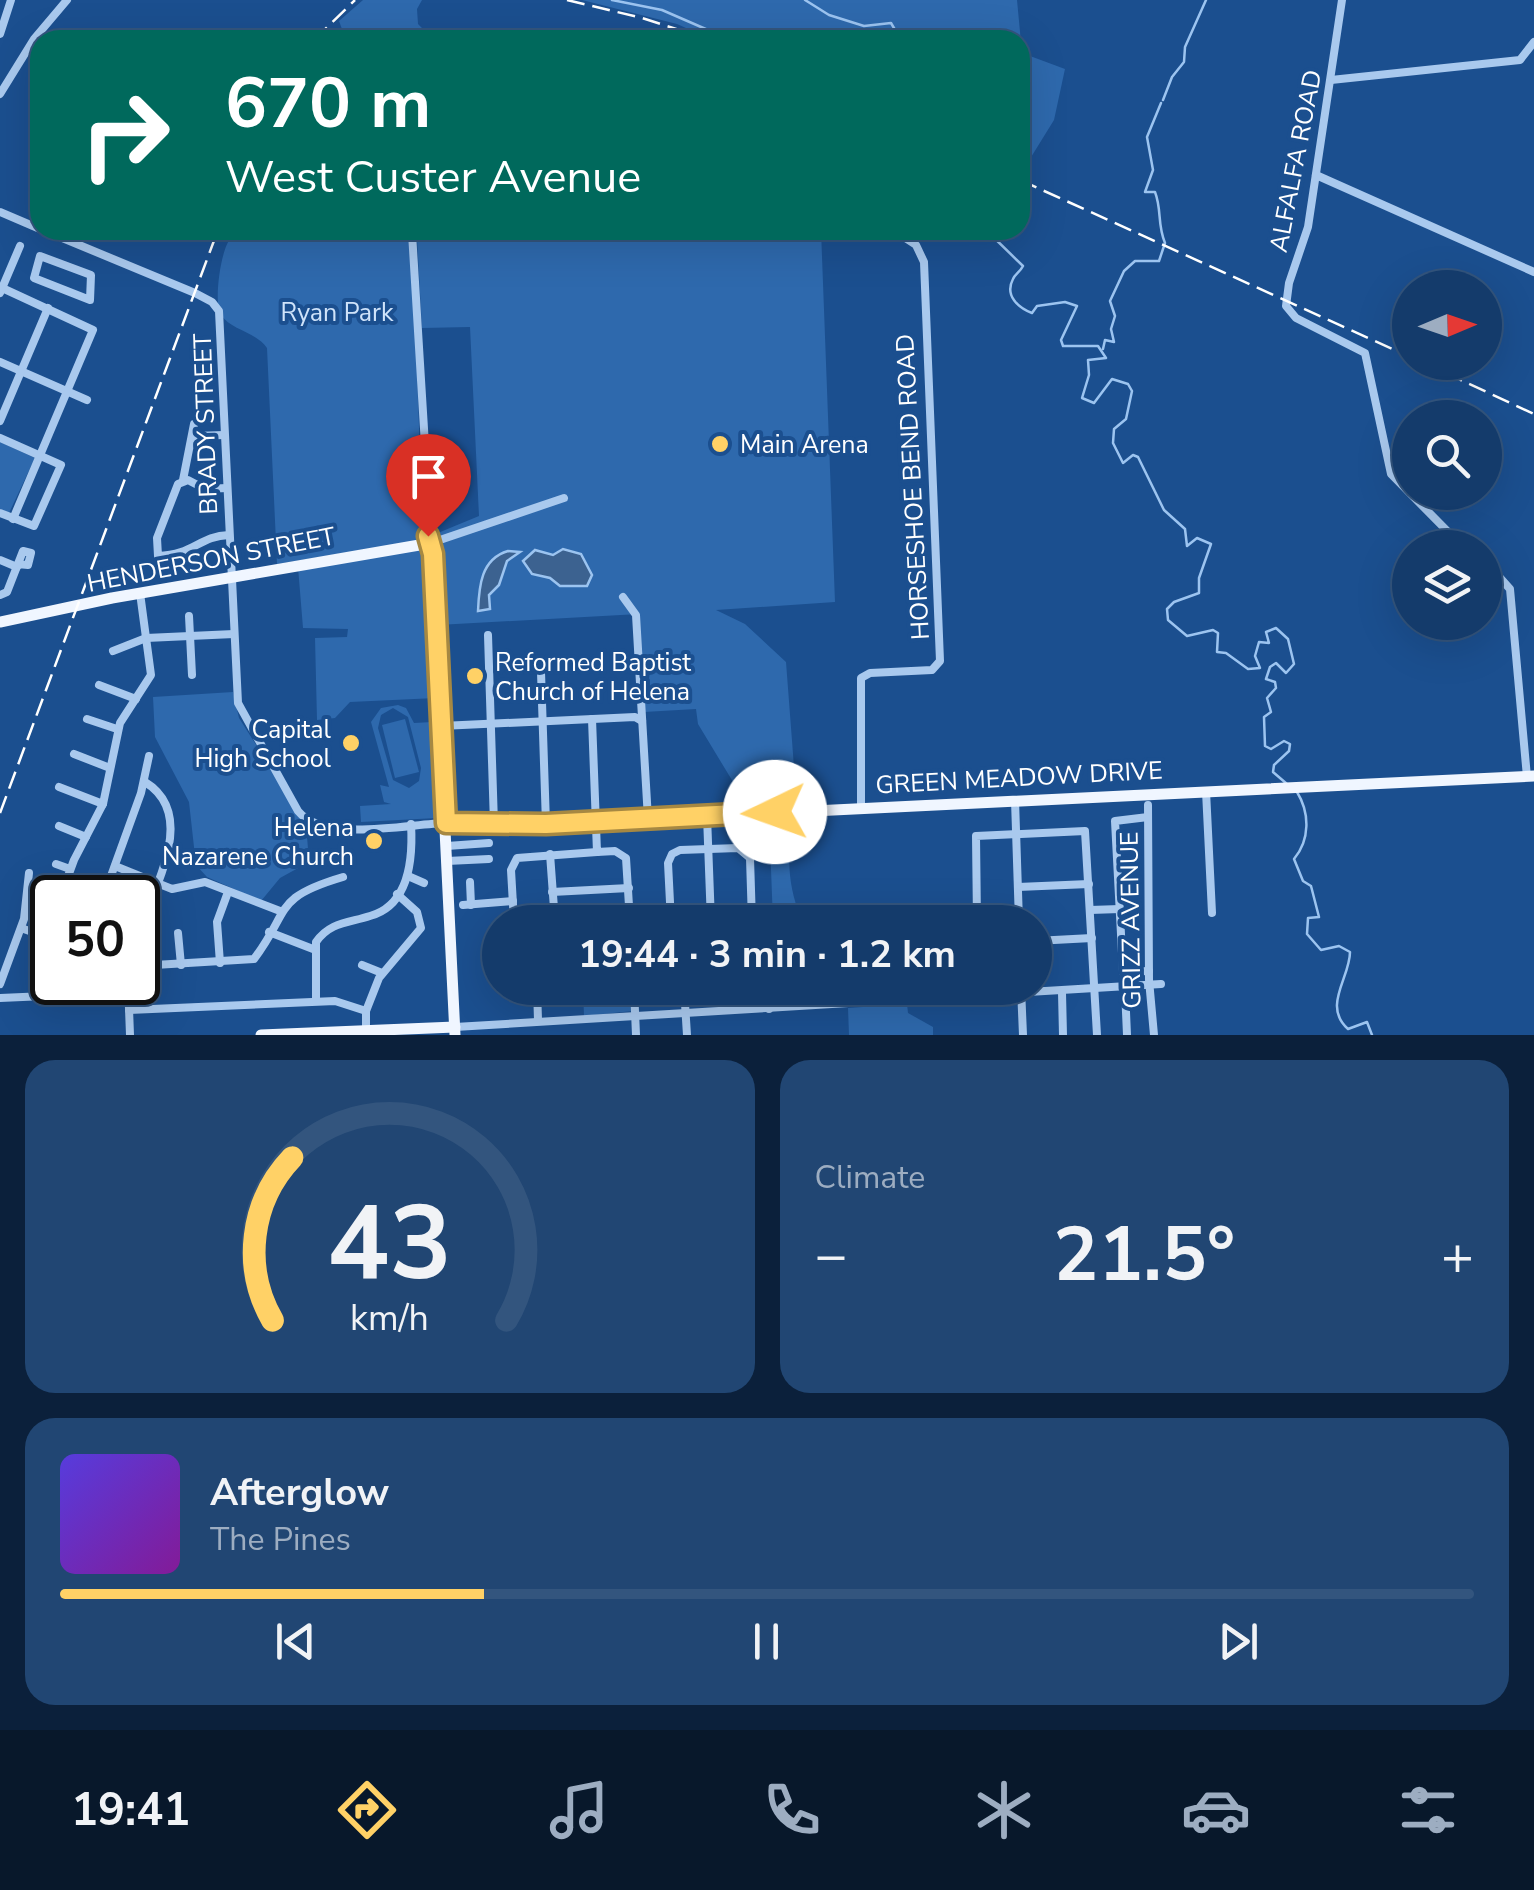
<!DOCTYPE html>
<meta charset="utf-8">
<style>
body{margin:0;font-family:"Nunito Sans",sans-serif;background:#214673;color:#f1f3f6;height:100vh;display:flex;flex-direction:column;font-size:38px;white-space:nowrap}
*{box-sizing:border-box;margin:0}
p{font-size:32px;color:#9dadc1}
.icon{flex:none;width:55px;height:55px;fill:none;stroke:currentColor;stroke-width:2;stroke-linecap:round;stroke-linejoin:round}
.map{position:relative;height:1035px;overflow:hidden}
.drawer{display:flex;flex-direction:column;gap:25px;padding:25px;background:#0b203b;flex:1}
.drawer>*{flex:none}
.banner{position:absolute;left:30px;top:30px;width:1000px;height:210px;border-radius:30px;box-shadow:0 10px 40px #0002,0 0 0 2px #33557e;background:#00695c;color:#fff;overflow:hidden}
.needle{width:65px;rotate:88deg}
.fabs{position:absolute;left:1392px;top:270px;display:grid;gap:20px}
.fabs a{display:grid;place-items:center;width:110px;height:110px;border-radius:50%;background:#143b6b;box-shadow:0 10px 40px #0002,0 0 0 2px #33557e;font-size:50px}
.speed{position:absolute;left:30px;top:875px;display:flex;gap:20px;font-size:50px;font-weight:700;text-align:center}
.speed>*{display:grid;place-content:center;width:130px;height:130px;border-radius:50%;background:#143b6b;box-shadow:0 10px 40px #0002,0 0 0 2px #33557e;line-height:1}
.speed .limit{border:5px solid #111;border-radius:15px;background:#fff;color:#111}
.pin{position:absolute;display:grid;place-items:center;width:85px;height:85px;color:#fff;margin:-102px -42px;border-radius:50% 50% 50% 0;rotate:-45deg;box-shadow:0 0 10px #0007}
.pin .icon{rotate:45deg}
.me{position:absolute;width:110px;margin:-55px;rotate:267deg;stroke-linejoin:round;filter:drop-shadow(0 0 8px #0008)}
.turn{display:flex;align-items:center;gap:35px;height:210px;padding:0 30px;font-size:45px}
.turn .icon{width:130px;height:130px;stroke-width:2.5}
.turn b{display:block;font-size:70px;line-height:85px}
.big{font-size:75px;font-weight:700;line-height:1.1}
.drawer .tile{flex:1;display:flex;flex-direction:column;justify-content:center;gap:15px;min-width:0;padding:0 35px;border-radius:30px;background:#214673}
.drawer .dial{align-items:center;gap:0}
.dial svg{height:260px;overflow:visible;fill:none;stroke:#33557e;stroke-width:7;stroke-linecap:round;text-anchor:middle}
.dial text{fill:#f1f3f6;stroke:none}
.song{display:flex;align-items:center;gap:30px}
.cover{width:120px;height:120px;border-radius:15px;background:linear-gradient(135deg,hsl(250 70% 55%),hsl(290 70% 35%))}
.played{height:10px;border-radius:5px;background:linear-gradient(90deg,#ffd166 30%,#33557e 30%)}
.keys{display:flex;justify-content:space-around;direction:ltr}
.heat{display:flex;justify-content:space-between;align-items:center;font-size:55px;direction:ltr}
.drawer .tiles{flex:1;display:grid;gap:25px;grid-template-columns:1fr 1fr}
.tile:last-child{grid-column:span 2}
.trip{position:absolute;left:482px;top:905px;width:570px;height:100px;border-radius:50px;background:#143b6b;box-shadow:0 10px 40px #0002,0 0 0 2px #33557e;font-weight:700;line-height:100px;text-align:center}
.menu{display:flex;height:160px;justify-content:space-around;align-items:center;background:#08182b;color:#9dadc1}
.menu .icon{width:70px;height:70px}
.menu .current{color:#ffd166}
.menu b{font-size:45px;color:#f1f3f6}
.map>svg:first-child{display:block}
</style>
<div class="map">
<svg width="1534" height="1035" viewBox="0 0 1534 1035">
<rect width="100%" height="100%" fill="#1b4f8f"/>
<!-- green -->
<g fill="#2e69ad" fill-rule="evenodd">
<polygon points="363,0 422,0 417,9 418,24 432,38 449,40 346,40 339,21"/>
<polygon points="582,0 1017,0 1022,53 1065,69 1054,120 1020,175 1020,40 713,40 677,24"/>
<path d="M352 230H412L423 540 277 564 267 348C256 332 231 330 221 315 213 303 221 245 232 237Z"/>
<polygon points="462,230 821,230 835,602 716,610 745,624 786,662 797,806 750,810 698,724 696,709 644,712 639,614 438,625 433,535 479,516 470,327 422,328 417,239 428,232"/>
<polygon points="0,442 35,458 9,513 0,509"/>
<polygon points="419,546 428,550 436,698 350,702 335,718 317,720 315,638 347,637 348,629 303,628 298,567"/>
<polygon points="233,692 239,718 306,823 309,862 280,878 261,901 207,877 196,865 189,802 155,737 153,697"/>
<path d="M398 705 406 708 414 723 432 722 437 818 361 822 360 806 391 804 384 802 380 785 389 787 371 722 381 708ZM393 708 408 717 421 768 419 781 409 788 393 780 378 728 381 715Z"/>
<polygon points="405,719 419,772 395,778 382,725"/>
<path d="M792 815C788 855 786 885 803 922H773L769 816Z"/>
<polygon points="583,988 631,988 633,1011 584,1016"/>
<polygon points="791,988 878,989 878,999 792,1004"/>
<polygon points="907,1004 908,1013 933,1027 933,1035 849,1035 848,1008"/>
</g>
<!-- water -->
<g fill="#3c6290" stroke="#9cc4f0" stroke-width="2.5">
<polygon points="535,550 553,555 563,549 581,554 592,575 587,586 560,586 550,578 532,574 523,561"/>
<path d="M508 551 520 552 507 561 499 585 489 595 490 609 478 611C479 586 481 559 508 551Z"/>
</g>
<g fill="none" stroke-linecap="round" stroke-linejoin="round">
<!-- stream -->
<g stroke="#9cc4f0" stroke-width="2.5">
<polyline points="612,0 662,10 731,40"/>
<polyline points="805,0 829,15 864,26 891,23 901,40"/>
<polyline points="1163,100 1172,77 1184,62 1185,47 1206,0"/>
<path d="M986 230 1023 266C1020 272 1015 274 1013 279 1004 296 1019 308 1032 313L1037 306 1065 302 1077 306 1061 340 1063 346H1098L1106 358 1088 360 1089 375 1082 398 1094 403 1112 379 1128 384 1132 391 1126 419 1114 429 1113 443 1123 463 1133 455 1138 457 1164 510 1185 529 1187 546 1197 538 1211 544 1199 578V593L1174 602 1167 609 1168 620 1187 636 1213 630 1218 633 1217 652 1226 653 1248 669 1260 668 1255 656 1259 642 1269 643 1266 632 1276 628 1288 639 1294 664 1286 673 1276 663 1270 667 1266 679 1275 682 1276 688 1267 698 1271 712 1264 717 1265 746 1271 749 1284 741 1290 744 1289 751 1274 765 1273 772 1287 784"/>
<path d="M1103 349 1105 340 1114 342 1111 329 1115 316 1110 301 1124 271 1135 261H1159L1165 243C1157 224 1162 210 1155 192H1145L1153 170 1147 137 1161 103"/>
<path d="M1297 792C1310 813 1310 840 1294 859L1303 881 1311 886 1319 917 1308 918 1307 934 1321 950 1339 946 1350 952C1350 978 1322 1006 1348 1029L1367 1022 1372 1035"/>
</g>
<!-- minor -->
<g stroke="#a9c9ee" stroke-width="8">
<polyline points="1342,0 1308,227 1289,283 1286,306 1296,318 1365,353 1391,474 1464,548"/>
<polyline points="0,34 11,0"/>
<polyline points="1331,80 1520,60 1534,42"/>
<polyline points="0,94 34,39 67,0"/>
<polyline points="1316,175 1534,272"/>
<polyline points="0,212 40,229"/>
<path d="M43 230 195 293 212 302 219 311 238 703 298 811C324 843 407 824 446 823"/>
<polyline points="430,230 412,233 431,543 564,498"/>
<polygon points="40,256 91,275 90,300 34,278"/>
<polyline points="0,287 93,330 13,519"/>
<polyline points="0,293 20,246"/>
<polyline points="0,362 87,400"/>
<polyline points="0,421 48,308"/>
<polyline points="194,436 224,435"/>
<polyline points="0,438 61,465 34,526 0,513"/>
<polyline points="425,473 451,472"/>
<polyline points="183,480 194,424"/>
<path d="M227 488 205 489 188 480 178 484 157 538 158 556C194 555 199 536 229 535"/>
<polyline points="0,560 17,567"/>
<polyline points="1485,561 1510,589 1527,777"/>
<polyline points="0,595 7,592 23,551 31,553 28,565 18,564"/>
<polyline points="623,597 636,615 648,819"/>
<polyline points="189,616 192,675"/>
<polyline points="488,635 494,824"/>
<polyline points="113,651 146,638 234,634"/>
<polyline points="541,672 546,824"/>
<polyline points="99,685 136,699"/>
<polyline points="87,719 117,729"/>
<polyline points="592,719 597,852 615,851 626,858 630,922"/>
<polyline points="441,726 635,717 642,721"/>
<polyline points="74,754 110,768"/>
<polyline points="59,787 103,804"/>
<polyline points="1206,791 1212,913"/>
<polyline points="1015,800 1019,922"/>
<polyline points="1148,805 1149,980 1154,1035"/>
<polyline points="861,808 861,678 870,673 932,670 940,661 924,262 916,245 893,230"/>
<polyline points="707,816 711,922"/>
<polyline points="1148,817 1115,821 1123,972 1149,971"/>
<polyline points="59,826 86,837"/>
<polyline points="447,846 489,843"/>
<polyline points="550,854 555,922"/>
<polyline points="447,861 489,859"/>
<polyline points="56,864 70,869"/>
<polyline points="115,866 172,889 205,882 280,911"/>
<polyline points="408,876 424,883"/>
<polyline points="470,882 471,905"/>
<polyline points="1018,887 1089,884"/>
<polyline points="552,892 629,888"/>
<polyline points="60,898 74,860 103,804 120,723 151,675 140,593"/>
<polyline points="103,898 141,793 149,756"/>
<polyline points="463,905 513,901"/>
<polyline points="1090,910 1120,909"/>
<polyline points="977,916 1019,914"/>
<polyline points="514,922 511,870 517,858 597,852"/>
<polyline points="671,922 668,863 672,854 680,850 738,848 750,858 752,922"/>
<polyline points="977,922 976,836 1085,831 1097,1035"/>
<polyline points="21,928 52,939"/>
<polyline points="269,932 313,949"/>
<path d="M138 933C153 889 199 815 145 782"/>
<polyline points="178,933 181,965"/>
<polyline points="46,937 52,920"/>
<polyline points="1035,941 1092,938"/>
<polyline points="220,963 217,922 228,892"/>
<polyline points="362,965 382,973"/>
<path d="M138 966 254 959C291 910 272 898 343 877"/>
<polyline points="128,982 130,1035"/>
<polyline points="0,984 24,919 29,873"/>
<polyline points="537,988 538,1020"/>
<polyline points="634,988 636,1035"/>
<polyline points="684,988 687,1035"/>
<polyline points="725,988 726,1010"/>
<polyline points="769,988 769,1009"/>
<polyline points="1021,988 1023,1035"/>
<polyline points="1125,989 1127,1035"/>
<polyline points="537,993 574,988"/>
<polyline points="1062,993 1063,1035"/>
<polyline points="0,998 91,994 103,982"/>
<path d="M316 1001V942C330 922 348 923 370 916 410 905 413 858 411 824"/>
<polyline points="129,1010 335,1001 366,1011"/>
<polyline points="455,1027 1161,984"/>
<polyline points="366,1030 366,1011 379,978 421,928 417,912 397,894"/>
</g>
<!-- major -->
<g stroke="#f0f6ff" stroke-width="11">
<polyline points="0,622 112,598 431,543 455,1035"/>
<polyline points="446,823 546,824 1534,776"/>
<polyline points="261,1035 455,1027"/>
</g>
<!-- rail -->
<g stroke="#fff" stroke-width="2.5" stroke-dasharray="18 8" stroke-linecap="butt">
<polyline points="567,0 642,18 710,40"/>
<polyline points="314,40 355,0"/>
<polyline points="1020,180 1410,357"/>
<polyline points="1422,362 1534,414"/>
<polyline points="0,813 218,230"/>
</g>
</g>
<g fill="none" stroke-linecap="round" stroke-linejoin="round">
<defs>
<polyline id="route" points="428,536 433,554 446,823 546,824 775,812"/>
</defs>
<!-- route casing -->
<use href="#route" stroke="#a68842" stroke-width="25"/>
<!-- route -->
<use href="#route" stroke="#ffd166" stroke-width="18"/>
</g>
<!-- markers -->
<g fill="#ffd166" stroke="#1b4f8f" stroke-width="4">
<circle cx="720" cy="444" r="10"/>
<circle cx="475" cy="676" r="10"/>
<circle cx="351" cy="743" r="10"/>
<circle cx="374" cy="841" r="10"/>
</g>
<g text-anchor="middle" stroke-width="8" stroke-linejoin="round" paint-order="stroke">
<!-- street labels -->
<g font-size="25" fill="#fff" stroke="#1b4f8f">
<text transform="translate(1295 161) rotate(-79)" y="9">ALFALFA ROAD</text>
<text transform="translate(205 424) rotate(-92)" y="9">BRADY STREET</text>
<text transform="translate(912 487) rotate(-93)" y="9">HORSESHOE BEND ROAD</text>
<text transform="translate(211 559) rotate(-11)" y="9">HENDERSON STREET</text>
<text transform="translate(1019 777) rotate(-3)" y="9">GREEN MEADOW DRIVE</text>
<text transform="translate(1130 920) rotate(-91)" y="9">GRIZZ AVENUE</text>
</g>
<!-- park labels -->
<g font-size="25" fill="#cfe3fa" stroke="#1b4f8f">
<text x="337" y="321">Ryan Park</text>
</g>
<!-- poi labels -->
<g font-size="25" fill="#fff" stroke="#1b4f8f" text-anchor="start">
<text x="740" y="453">Main Arena</text>
<text x="495" y="671">Reformed Baptist<tspan x="495" dy="29">Church of Helena</tspan></text>
<text x="331" y="738" text-anchor="end">Capital<tspan x="331" dy="29">High School</tspan></text>
<text x="354" y="836" text-anchor="end">Helena<tspan x="354" dy="29">Nazarene Church</tspan></text>
</g>
</g>
</svg>
<div class="fabs">
<a><svg class="needle" viewBox="-14 -14 28 28"><path d="M0-13l5 13h-10z" fill="#e53935"/><path d="M0 13l5-13h-10z" fill="#9dadc1"/></svg></a>
<a><svg class="icon" aria-label="search" viewBox="0 0 24 24"><circle cx="10" cy="10" r="6"/><path d="M15 15l6 6"/></svg></a>
<a><svg class="icon" aria-label="layers" viewBox="0 0 24 24"><path d="M12 4l9 5-9 5-9-5zM3 14l9 5 9-5"/></svg></a>
</div>
<div class="speed"><div class="limit">50</div></div>
<div class="pin" style="left:428px;top:536px;background:#d93025"><svg class="icon" aria-label="arrive" viewBox="0 0 24 24"><path d="M6 21V4h12l-3 4 3 4H6"/></svg></div>
<svg class="me" style="left:775px;top:812px" viewBox="-20 -20 40 40"><circle r="19" fill="#fff"/><path d="M0-13L10 11 0 6-10 11z" fill="#ffd166"/></svg>
<div class="trip">19:44 · 3 min · 1.2 km</div>
<div class="banner">
<div class="turn"><svg class="icon" aria-label="right" viewBox="0 0 24 24"><path d="M7 20v-9h11M14 6l5 5-5 5"/></svg><div><b>670 m</b>West Custer Avenue</div></div>
</div>
</div>
<section class="drawer">
<div class="tiles">
<div class="tile dial"><svg viewBox="0 0 100 80">
<path d="M14 69A42 42 0 1 1 86 69"/>
<path d="M14 69A42 42 0 0 1 20 19" stroke="#ffd166"/>
<text x="50" y="56" font-size="32" font-weight="700">43</text>
<text x="50" y="72" font-size="11">km/h</text>
</svg></div>
<div class="tile"><p>Climate</p>
<div class="heat"><a>−</a><b class="big">21.5°</b><a>+</a></div>
</div>
<div class="tile">
<div class="song"><i class="cover"></i><div><b>Afterglow</b><p>The Pines</p></div></div>
<div class="played"></div>
<div class="keys"><svg class="icon" aria-label="previous" viewBox="0 0 24 24"><path d="M18 5L8 12l10 7zM5 5v14"/></svg><svg class="icon" aria-label="pause" viewBox="0 0 24 24"><path d="M8 5v14M16 5v14"/></svg><svg class="icon" aria-label="next" viewBox="0 0 24 24"><path d="M6 5l10 7-10 7zM19 5v14"/></svg></div>
</div>
</div>
</section>
<nav class="menu">
<b>19:41</b>
<svg class="icon current" aria-label="directions" viewBox="0 0 24 24"><path d="M12 3l9 9-9 9-9-9zM9 14v-3h6M13 9l2 2-2 2"/></svg>
<svg class="icon" aria-label="music" viewBox="0 0 24 24"><path d="M9 18V5l10-2v13"/><circle cx="6" cy="18" r="3"/><circle cx="16" cy="16" r="3"/></svg>
<svg class="icon" aria-label="phone" viewBox="0 0 24 24"><path d="M5 4h4l2 5-3 2q2 4 5 5l2-3 5 2v4C11 20 4 13 5 4z"/></svg>
<svg class="icon" aria-label="climate" viewBox="0 0 24 24"><path d="M12 3v18M4 7l16 10M4 17L20 7"/></svg>
<svg class="icon" aria-label="car" viewBox="0 0 24 24"><path d="M5 17H2v-5l4-1 3-4h7l3 4 3 1v5h-3M9 17h6M6 11h13"/><circle cx="7" cy="17" r="2"/><circle cx="17" cy="17" r="2"/></svg>
<svg class="icon" aria-label="filters" viewBox="0 0 24 24"><path d="M4 7h16M4 17h16"/><circle cx="9" cy="7" r="2"/><circle cx="15" cy="17" r="2"/></svg>
</nav>
